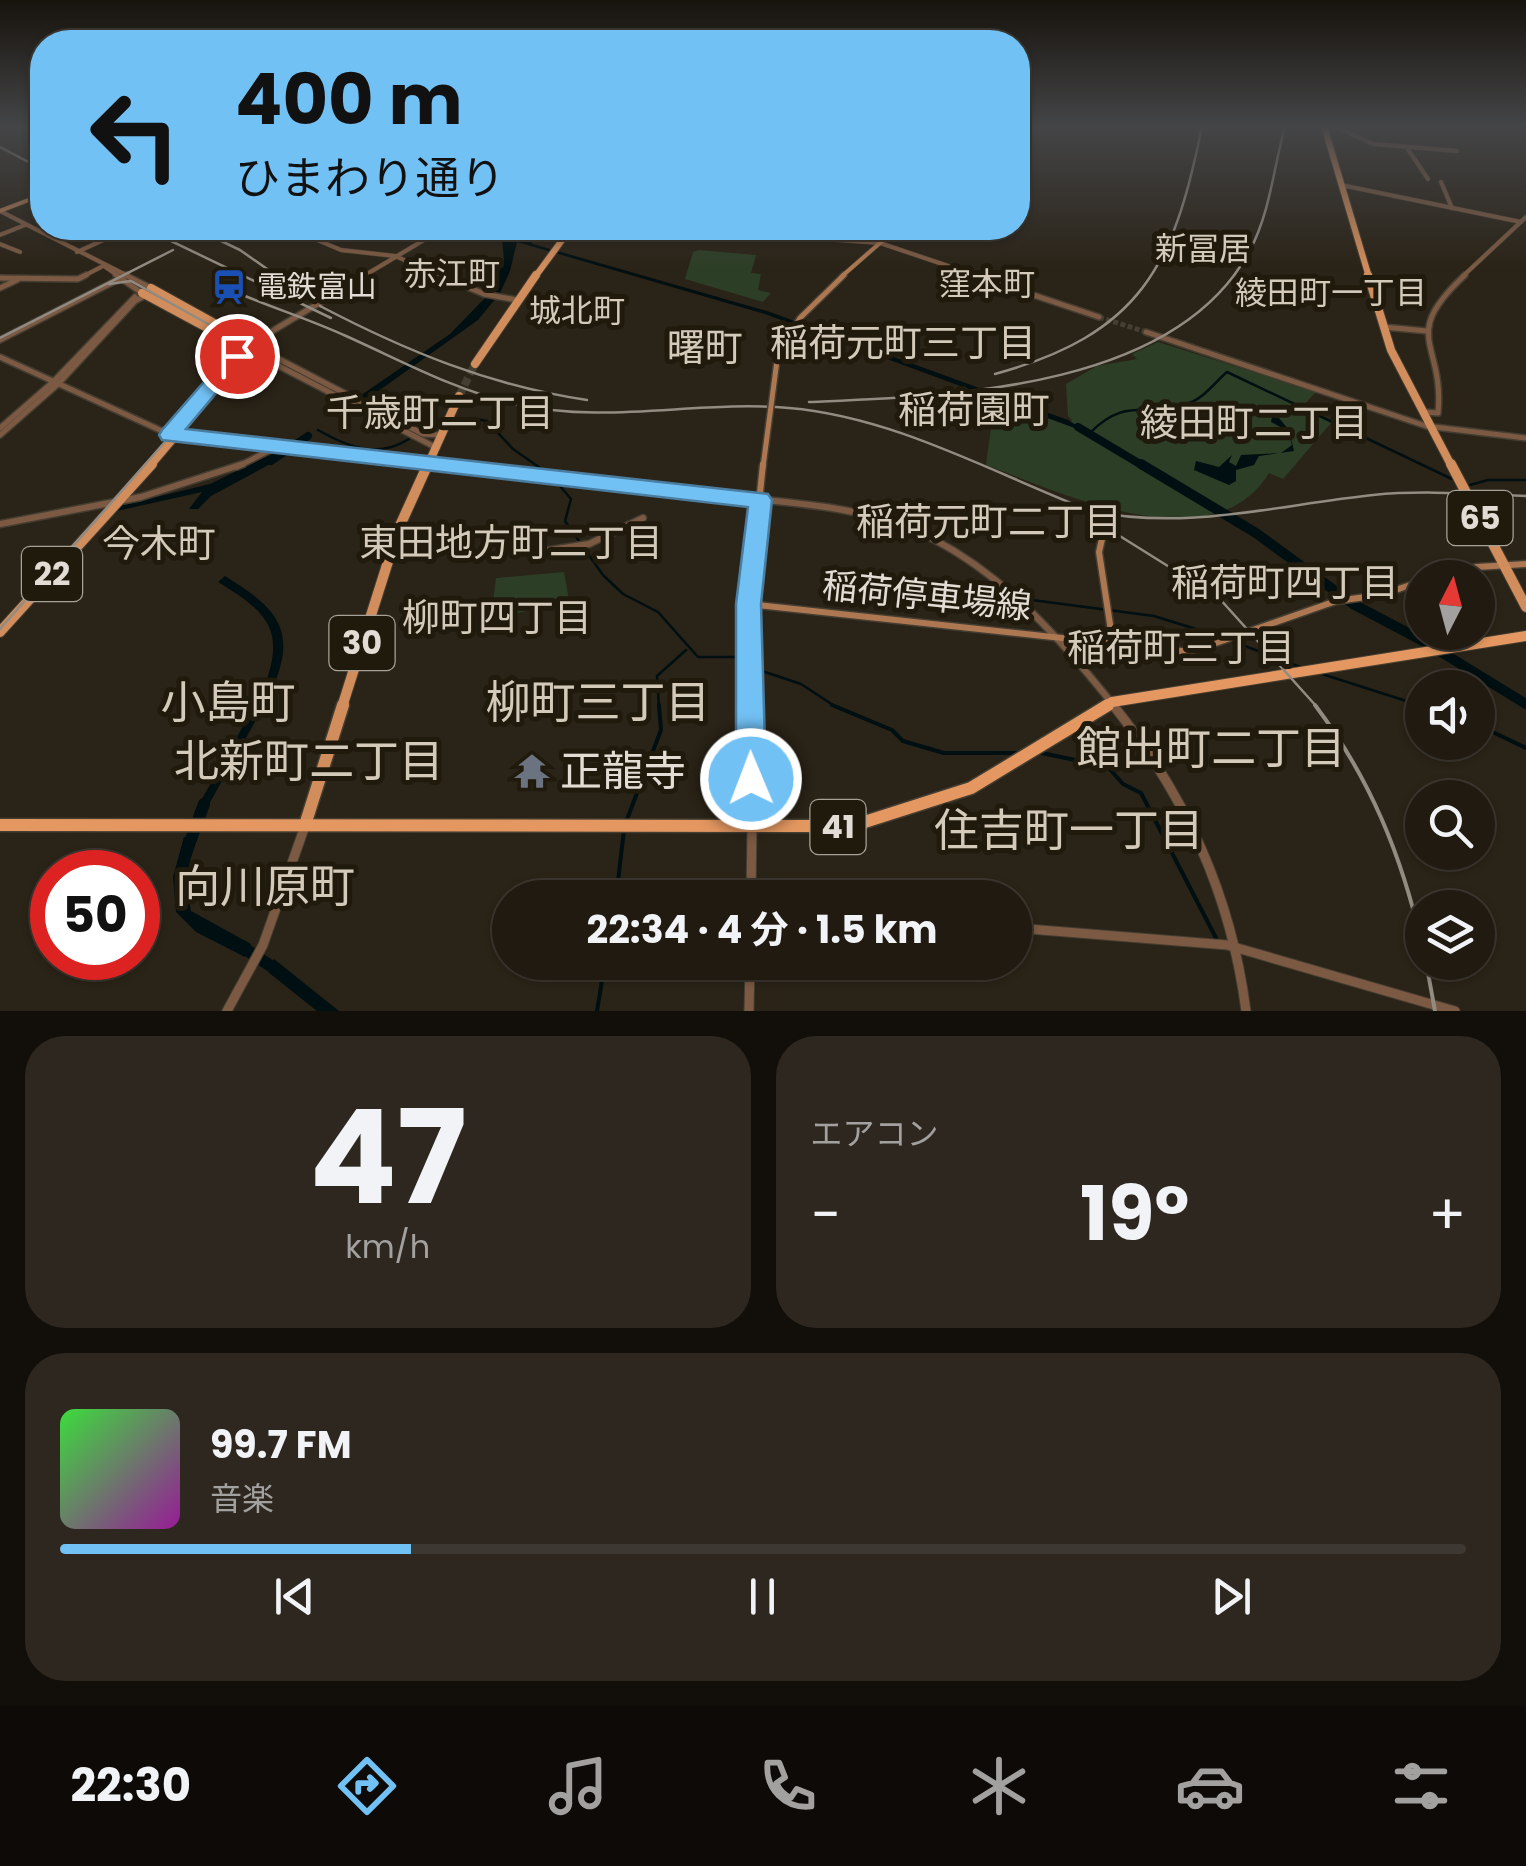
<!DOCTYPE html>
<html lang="ja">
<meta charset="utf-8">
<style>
body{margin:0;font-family:Poppins,"Noto Sans JP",sans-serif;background:#2d271f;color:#f1f3f6;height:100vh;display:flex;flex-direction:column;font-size:38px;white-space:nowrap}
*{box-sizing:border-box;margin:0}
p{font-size:32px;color:#a2a19f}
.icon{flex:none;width:55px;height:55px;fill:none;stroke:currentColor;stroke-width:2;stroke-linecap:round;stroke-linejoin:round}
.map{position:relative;height:1011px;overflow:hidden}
.details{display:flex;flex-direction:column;gap:25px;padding:25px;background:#120e09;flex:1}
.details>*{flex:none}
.guide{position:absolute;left:30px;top:30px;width:1000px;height:210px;border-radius:40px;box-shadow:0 2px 8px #0004,0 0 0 2px #3d3831;background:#72c1f5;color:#111;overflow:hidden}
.needle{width:65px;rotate:6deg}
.fabs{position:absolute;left:1405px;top:560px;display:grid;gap:20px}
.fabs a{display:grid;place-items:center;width:90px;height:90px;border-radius:50%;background:#201a11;box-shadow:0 2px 8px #0004,0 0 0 2px #3d3831;font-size:50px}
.speed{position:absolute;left:30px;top:850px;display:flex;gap:20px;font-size:50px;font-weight:700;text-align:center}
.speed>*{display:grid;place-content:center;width:130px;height:130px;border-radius:50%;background:#201a11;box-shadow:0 2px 8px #0004,0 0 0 2px #3d3831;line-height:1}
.speed .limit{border:15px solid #d22;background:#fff;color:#111}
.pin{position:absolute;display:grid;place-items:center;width:85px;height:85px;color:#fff;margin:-42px;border:5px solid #fff;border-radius:50%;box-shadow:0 2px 10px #0007}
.me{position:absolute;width:110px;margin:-55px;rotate:359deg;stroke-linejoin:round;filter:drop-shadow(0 0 8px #0008)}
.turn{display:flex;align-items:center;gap:35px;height:210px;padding:0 40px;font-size:45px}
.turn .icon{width:130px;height:130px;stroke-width:2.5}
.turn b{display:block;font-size:70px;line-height:85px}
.big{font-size:75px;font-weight:700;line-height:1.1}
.details .tile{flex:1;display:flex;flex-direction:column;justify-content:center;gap:15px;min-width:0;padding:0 35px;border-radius:40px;background:#2d271f}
.details .dial{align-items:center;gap:0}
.dial b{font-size:130px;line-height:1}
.song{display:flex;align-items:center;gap:30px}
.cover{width:120px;height:120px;border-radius:15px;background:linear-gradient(135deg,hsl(120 70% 55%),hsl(300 70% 35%))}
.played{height:10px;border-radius:5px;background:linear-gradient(90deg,#72c1f5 25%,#3d3831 25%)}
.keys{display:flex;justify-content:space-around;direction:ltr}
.heat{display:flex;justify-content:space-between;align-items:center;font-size:55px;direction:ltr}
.details .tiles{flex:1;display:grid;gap:25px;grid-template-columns:1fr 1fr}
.tile:last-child{grid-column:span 2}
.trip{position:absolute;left:492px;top:880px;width:540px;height:100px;border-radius:50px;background:#201a11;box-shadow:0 2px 8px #0004,0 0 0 2px #3d3831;font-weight:700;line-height:100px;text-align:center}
.tabs{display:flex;height:160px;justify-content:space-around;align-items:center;background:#0d0a07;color:#a2a19f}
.tabs .icon{width:70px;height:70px}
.tabs .selected{color:#72c1f5}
.tabs b{font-size:45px;color:#f1f3f6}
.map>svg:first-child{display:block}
</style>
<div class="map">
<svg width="1526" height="1011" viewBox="0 0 1526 1011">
<rect width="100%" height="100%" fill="#2a2317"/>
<!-- green -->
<g fill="#2d3e26">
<polygon points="699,250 756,255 751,273 761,274 758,290 771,293 763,302 685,279 693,252"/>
<path d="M1158 342 1316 392 1301 408 1331 423 1283 479 1269 473C1213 565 1062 493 986 465L995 398 1068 425 1072 420 1068 416 1066 384 1097 366 1137 359 1132 354Z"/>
<polygon points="564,572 569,600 491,620 496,578"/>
</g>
<!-- water -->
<g fill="#000f11">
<polygon points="501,228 512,228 533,244 767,311 1068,420 1091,434 765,314 517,242 510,271 499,295 490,293 504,260"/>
<polygon points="487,296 496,298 478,320 367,399 360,396 450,334"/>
<polygon points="1272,417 1279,418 1289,430 1294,451 1259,456 1254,465 1236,470 1236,481 1229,485 1194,470 1196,461 1219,467 1232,455 1229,462 1236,466 1241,455 1281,453 1292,445 1288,431 1271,422"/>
<polygon points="272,454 285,456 211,496 198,509 189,509 202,492 112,512 120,506 210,484"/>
<path d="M225 576C273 606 300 628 272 689L263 690C287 629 267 612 218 582Z"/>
<polygon points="270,695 204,813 194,813 260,696"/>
<polygon points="184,837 197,837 185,879 191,911 251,944 245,957 196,932 176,912 173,877"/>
<polygon points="274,959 339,1011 317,1011 268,972"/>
</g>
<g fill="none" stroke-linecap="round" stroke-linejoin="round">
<!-- stream-far1 -->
<g stroke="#000f11" stroke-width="2.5">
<polyline points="469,418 487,421 513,449 550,475"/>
<path d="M318 430C348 447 377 459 409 439"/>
<path d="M1090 433C1127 395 1148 419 1189 403 1204 398 1215 382 1227 372L1452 479"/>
<polyline points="555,480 571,499 565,521 603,575 623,594 658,612 698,657 741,657 765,672 801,684 836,707"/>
<polyline points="1470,485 1488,480 1526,480"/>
<polyline points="1032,600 1154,616 1225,638"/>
<polyline points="1232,641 1300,667"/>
<polyline points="1322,674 1422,706"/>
<polyline points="659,707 657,676 686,650"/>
</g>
<!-- stream -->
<g stroke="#000f11" stroke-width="4">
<polyline points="832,705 892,730 903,741 944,753 1019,753"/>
<polyline points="1418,705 1422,706"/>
<polyline points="1478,725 1526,748"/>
<polyline points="1042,753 1108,767 1123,784 1141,793 1216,938"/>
<polyline points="626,822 661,730 659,705"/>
<polyline points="616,898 624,830"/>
<polyline points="597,1011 605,962"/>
</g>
<!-- river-far2 -->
<g stroke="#000f11" stroke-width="8">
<polyline points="1078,427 1145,467"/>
<polyline points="271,461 308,436"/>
</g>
<!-- river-far1 -->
<polyline stroke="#000f11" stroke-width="10" points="1141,464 1256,533 1353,604 1425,642 1526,704"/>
<!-- river -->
<g stroke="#000f11" stroke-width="12">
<polyline points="187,850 204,804"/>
<polyline points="241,946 278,971"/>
</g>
<!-- tertiary-tunnel -->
<polyline stroke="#453f33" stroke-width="5" stroke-dasharray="5 2.5" stroke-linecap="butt" points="1099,317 1146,332"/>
<!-- primary-tunnel -->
<polyline stroke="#453f33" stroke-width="8" stroke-dasharray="8 4" stroke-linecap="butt" points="459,396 475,364"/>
<defs>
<g id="tertiary-far3">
<polyline points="1334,126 1373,144 1457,151"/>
<polyline points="1407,148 1428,179"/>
<polyline points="1441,182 1452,208"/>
<polyline points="1341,185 1521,222"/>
<polyline points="0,211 130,277"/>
<polyline points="289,228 341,250 395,256 444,277"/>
<polyline points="626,228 683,231"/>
<polyline points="678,228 880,243 981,277"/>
<polyline points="0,235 25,225"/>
<polyline points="0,244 20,252"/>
<polyline points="77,252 130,228"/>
<polyline points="104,266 120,277"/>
<polyline points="82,277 103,266"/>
<polyline points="123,277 127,275"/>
<polyline points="362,277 444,228"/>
<polyline points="1462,277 1526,217"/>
</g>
<g id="tertiary-far2">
<polyline points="116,275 142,293"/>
<polyline points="125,275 151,288"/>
<polyline points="366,275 244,348 435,447"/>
<polyline points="439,275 484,294 517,300"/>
<polyline points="974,275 1099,317"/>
<polyline points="0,278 78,279 86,275"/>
<polyline points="0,288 17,280"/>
<polyline points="1384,327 1427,331"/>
<polyline points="1146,332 1426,426 1526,438"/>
<polyline points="0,340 127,275"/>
<polyline points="250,344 423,434 441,435"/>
<polyline points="0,357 173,436 456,467"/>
<path d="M1425 412 1438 413C1445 342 1398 337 1465 275"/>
<polyline points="0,428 53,382 135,297"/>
<polyline points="0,435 58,384 135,301 146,295"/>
<polyline points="237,467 274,448"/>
</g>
<g id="tertiary-far1">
<path d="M433 464C526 474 619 484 711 495 785 503 866 504 933 539 1008 578 1063 642 1115 707"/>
<polyline points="0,524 141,497 243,464"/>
<polyline points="544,551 589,544 643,518"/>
</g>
<g id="tertiary">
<path d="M1113 705C1186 796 1231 895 1246 1011"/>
<polyline points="751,898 752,824"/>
<polyline points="1015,928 1227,945 1455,1011"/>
<polyline points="227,1011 263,945 305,826"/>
<polyline points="749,1011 750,962"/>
</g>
<g id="secondary-far3">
<polyline points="0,211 42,195"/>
<polyline points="841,277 897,228"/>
</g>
<polyline id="secondary-far2" points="778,353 800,318 844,275"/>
<g id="secondary-far1">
<polyline points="1102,539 1099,552 1113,644"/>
<polyline points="1430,578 1477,567 1526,564"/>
<polyline points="749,604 1190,652 1336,601 1381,595 1422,581"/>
<polyline points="750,707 749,608 761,483"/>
</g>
<polyline id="secondary" points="750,705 752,823"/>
<g id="primary-far3">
<polyline points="1324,126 1369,277"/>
<polyline points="535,277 571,228"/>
</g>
<g id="primary-far2">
<polyline points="1368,275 1391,350 1452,467"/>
<polyline points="142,293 244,348 237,356"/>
<polyline points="475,364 536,275"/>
<polyline points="149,467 250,348 245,340 151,288"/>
<polyline points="427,467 459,396"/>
</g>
<g id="primary-far1">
<polyline points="1451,464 1526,607"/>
<polyline points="0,632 152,464"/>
<polyline points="342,707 398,530 428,464"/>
</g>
<polyline id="primary" points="305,825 343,705"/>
<polyline id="trunk-far1" points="1103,707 1112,702 1526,636"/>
<polyline id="trunk" points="0,825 852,826 971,788 1108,705"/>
</defs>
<!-- tertiary-far3 casing -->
<use href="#tertiary-far3" stroke="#443d31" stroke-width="5"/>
<!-- tertiary-far2 casing -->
<use href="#tertiary-far2" stroke="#443d31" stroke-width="8"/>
<!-- tertiary-far1 casing -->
<use href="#tertiary-far1" stroke="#443d31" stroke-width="9"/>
<!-- tertiary casing -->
<use href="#tertiary" stroke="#443d31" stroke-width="11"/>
<!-- secondary-far3 casing -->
<use href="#secondary-far3" stroke="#443d31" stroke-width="5"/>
<!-- secondary-far2 casing -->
<use href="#secondary-far2" stroke="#443d31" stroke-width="8"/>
<!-- secondary-far1 casing -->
<use href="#secondary-far1" stroke="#443d31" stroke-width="9"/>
<!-- secondary casing -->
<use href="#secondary" stroke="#443d31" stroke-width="11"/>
<!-- primary-far3 casing -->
<use href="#primary-far3" stroke="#443d31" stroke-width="8"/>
<!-- primary-far2 casing -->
<use href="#primary-far2" stroke="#443d31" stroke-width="10"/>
<!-- primary-far1 casing -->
<use href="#primary-far1" stroke="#443d31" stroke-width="12"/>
<!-- primary casing -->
<use href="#primary" stroke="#443d31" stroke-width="15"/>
<!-- trunk-far1 casing -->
<use href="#trunk-far1" stroke="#443d31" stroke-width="12"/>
<!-- trunk casing -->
<use href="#trunk" stroke="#443d31" stroke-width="15"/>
<!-- tertiary-far3 -->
<use href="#tertiary-far3" stroke="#7b5942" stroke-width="4"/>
<!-- tertiary-far2 -->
<use href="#tertiary-far2" stroke="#7b5942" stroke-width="5"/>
<!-- tertiary-far1 -->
<use href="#tertiary-far1" stroke="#7b5942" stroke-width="6"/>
<!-- tertiary -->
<use href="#tertiary" stroke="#7b5942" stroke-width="9"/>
<!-- secondary-far3 -->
<use href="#secondary-far3" stroke="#ac7751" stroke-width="4"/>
<!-- secondary-far2 -->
<use href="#secondary-far2" stroke="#ac7751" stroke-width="5"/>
<!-- secondary-far1 -->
<use href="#secondary-far1" stroke="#ac7751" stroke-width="6"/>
<!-- secondary -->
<use href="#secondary" stroke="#ac7751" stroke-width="9"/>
<!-- primary-far3 -->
<use href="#primary-far3" stroke="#d28d5c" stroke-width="6"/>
<!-- primary-far2 -->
<use href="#primary-far2" stroke="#d28d5c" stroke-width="8"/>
<!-- primary-far1 -->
<use href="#primary-far1" stroke="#d28d5c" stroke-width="10"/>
<!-- primary -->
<use href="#primary" stroke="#d28d5c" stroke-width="12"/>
<!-- trunk-far1 -->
<use href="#trunk-far1" stroke="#e49760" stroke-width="10"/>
<!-- trunk -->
<use href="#trunk" stroke="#e49760" stroke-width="12"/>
<!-- tram -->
<g stroke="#918b82" stroke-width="2.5">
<polyline points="651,228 688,228"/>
<polyline points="209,233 220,228"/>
<polyline points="0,338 173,250"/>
<polyline points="0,629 246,350 244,344 131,281 109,284"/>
</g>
<!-- rail-far1 -->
<g stroke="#918b82" stroke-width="2.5">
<polyline points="0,147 42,169"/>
<polyline points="144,228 331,318"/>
<polyline points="194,228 240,250 300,292"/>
<path d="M233 291C270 307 309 319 346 336 402 361 456 391 516 404 606 425 698 400 789 408 895 417 993 473 1091 511 1187 531 1277 505 1373 495 1423 490 1475 494 1526 496"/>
<path d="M320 306C406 351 491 386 587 400"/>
<path d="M995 374C1140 334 1174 267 1202 126"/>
<path d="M809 402C947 396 1176 391 1250 250 1270 213 1274 166 1285 126"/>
<polyline points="1091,518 1219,598 1317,707"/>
</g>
<!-- rail -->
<g stroke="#918b82" stroke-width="4">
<path d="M1315 705C1370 778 1402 856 1422 945"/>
<polyline points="1426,962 1435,1011"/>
</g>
<defs>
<polyline id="secondary-bridge-far1" points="763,467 778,353"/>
<polyline id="secondary-bridge" points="761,483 763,464"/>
</defs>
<!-- secondary-bridge-far1 casing -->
<use href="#secondary-bridge-far1" stroke="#443d31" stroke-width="8" stroke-linecap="butt"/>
<!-- secondary-bridge casing -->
<use href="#secondary-bridge" stroke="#443d31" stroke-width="9" stroke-linecap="butt"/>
<!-- secondary-bridge-far1 -->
<use href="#secondary-bridge-far1" stroke="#ac7751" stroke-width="5"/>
<!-- secondary-bridge -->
<use href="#secondary-bridge" stroke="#ac7751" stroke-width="6"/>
</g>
<!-- sky -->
<linearGradient id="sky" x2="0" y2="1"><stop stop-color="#17130d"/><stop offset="0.47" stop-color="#444547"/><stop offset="1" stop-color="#444547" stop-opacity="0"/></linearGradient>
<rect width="1526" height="268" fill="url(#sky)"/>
<!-- route -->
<polygon fill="#72c1f5" stroke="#4a7d9f" stroke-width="2.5" points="237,350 247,356 186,429 768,494 772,500 761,604 766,779 761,789 751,793 741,789 736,779 736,604 748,507 162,440 159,435 162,430 230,352"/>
<!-- icons -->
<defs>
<symbol id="station-bare" viewBox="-9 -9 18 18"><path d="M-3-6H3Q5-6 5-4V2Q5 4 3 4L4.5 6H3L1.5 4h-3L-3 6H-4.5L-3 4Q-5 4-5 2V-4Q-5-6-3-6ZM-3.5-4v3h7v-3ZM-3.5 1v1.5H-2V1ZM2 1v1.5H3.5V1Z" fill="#1a4fb4" stroke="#201a0d" stroke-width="2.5" paint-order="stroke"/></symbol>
<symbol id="temple-bare" viewBox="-9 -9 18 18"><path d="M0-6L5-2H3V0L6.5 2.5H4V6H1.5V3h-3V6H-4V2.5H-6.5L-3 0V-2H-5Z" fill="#6b7280" stroke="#201a0d" stroke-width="2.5" paint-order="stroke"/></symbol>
</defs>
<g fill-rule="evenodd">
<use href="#station-bare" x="204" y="262" width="50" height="50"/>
<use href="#temple-bare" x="507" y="746" width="50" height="50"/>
</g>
<g text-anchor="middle" stroke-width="10" stroke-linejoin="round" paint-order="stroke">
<!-- far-poi labels -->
<g font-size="30" fill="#e1dcd4" stroke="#201a0d" text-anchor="start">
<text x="257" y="297">電鉄富山</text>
</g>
<!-- far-neighbourhood labels -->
<g font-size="32" fill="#d3caba" stroke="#201a0d">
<text x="1203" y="260">新冨居</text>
<text x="452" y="285">赤江町</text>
<text x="987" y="295">窪本町</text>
<text x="1331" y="304">綾田町一丁目</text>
<text x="577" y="322">城北町</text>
</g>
<!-- shield labels -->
<g fill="#201a0d" stroke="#a7a298" stroke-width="2.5">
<rect x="1447.5" y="491" width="65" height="54" rx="8"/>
<rect x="22" y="547" width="60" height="54" rx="8"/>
<rect x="329.5" y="616" width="65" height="54" rx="8"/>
<rect x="810.5" y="800" width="55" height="54" rx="8"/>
</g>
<g font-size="32" font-weight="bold" fill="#e1dcd4">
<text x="1480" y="529">65</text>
<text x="52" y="585">22</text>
<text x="362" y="654">30</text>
<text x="838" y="838">41</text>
</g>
<!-- street labels -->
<g font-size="35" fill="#e1dcd4" stroke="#201a0d">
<text transform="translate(927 596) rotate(6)" y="12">稲荷停車場線</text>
</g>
<!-- neighbourhood labels -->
<g font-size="38" fill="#d3caba" stroke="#201a0d">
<text x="903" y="356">稲荷元町三丁目</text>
<text x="705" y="361">曙町</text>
<text x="974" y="423">稲荷園町</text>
<text x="440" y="426">千歳町二丁目</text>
<text x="1254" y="436">綾田町二丁目</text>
<text x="989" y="535">稲荷元町二丁目</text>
<text x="511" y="556">東田地方町二丁目</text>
<text x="159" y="557">今木町</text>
<text x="1285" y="596">稲荷町四丁目</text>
<text x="497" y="631">柳町四丁目</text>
<text x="1181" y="661">稲荷町三丁目</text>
</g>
<!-- near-poi labels -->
<g font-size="42" fill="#e1dcd4" stroke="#201a0d" text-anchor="start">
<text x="560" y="786">正龍寺</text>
</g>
<!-- near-neighbourhood labels -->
<g font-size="45" fill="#d3caba" stroke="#201a0d">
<text x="228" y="718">小島町</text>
<text x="598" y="718">柳町三丁目</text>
<text x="1211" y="764">館出町二丁目</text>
<text x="309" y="777">北新町二丁目</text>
<text x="1069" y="846">住吉町一丁目</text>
<text x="265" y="902">向川原町</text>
</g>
</g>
</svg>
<div class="fabs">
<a><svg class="needle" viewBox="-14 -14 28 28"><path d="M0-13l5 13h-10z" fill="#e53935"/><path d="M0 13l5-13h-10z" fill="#a2a19f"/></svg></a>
<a><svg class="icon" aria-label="sound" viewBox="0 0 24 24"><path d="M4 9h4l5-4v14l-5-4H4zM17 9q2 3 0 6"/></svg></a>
<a><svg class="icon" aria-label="search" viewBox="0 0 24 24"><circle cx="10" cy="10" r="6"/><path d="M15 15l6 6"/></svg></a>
<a><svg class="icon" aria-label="layers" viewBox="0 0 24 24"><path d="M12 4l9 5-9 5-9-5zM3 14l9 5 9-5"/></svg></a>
</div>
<div class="speed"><div class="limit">50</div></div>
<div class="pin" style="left:237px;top:356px;background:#d93025"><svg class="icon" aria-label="arrive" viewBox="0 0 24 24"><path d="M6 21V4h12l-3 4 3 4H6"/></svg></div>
<svg class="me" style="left:751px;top:779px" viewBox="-20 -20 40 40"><circle r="17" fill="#72c1f5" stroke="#fff" stroke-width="3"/><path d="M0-11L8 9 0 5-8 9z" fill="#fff"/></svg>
<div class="trip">22:34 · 4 分 · 1.5 km</div>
<div class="guide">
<div class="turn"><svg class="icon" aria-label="left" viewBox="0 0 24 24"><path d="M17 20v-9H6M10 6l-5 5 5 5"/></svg><div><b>400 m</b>ひまわり通り</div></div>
</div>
</div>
<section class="details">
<div class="tiles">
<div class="tile dial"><b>47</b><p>km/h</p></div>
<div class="tile"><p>エアコン</p>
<div class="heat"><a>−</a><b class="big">19°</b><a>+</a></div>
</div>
<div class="tile">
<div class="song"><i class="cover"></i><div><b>99.7 FM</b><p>音楽</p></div></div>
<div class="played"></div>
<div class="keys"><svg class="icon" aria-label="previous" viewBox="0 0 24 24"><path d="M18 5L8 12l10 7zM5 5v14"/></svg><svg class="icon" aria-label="pause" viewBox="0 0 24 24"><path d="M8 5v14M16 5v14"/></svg><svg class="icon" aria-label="next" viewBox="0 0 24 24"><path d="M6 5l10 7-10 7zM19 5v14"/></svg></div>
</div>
</div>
</section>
<nav class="tabs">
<b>22:30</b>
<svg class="icon selected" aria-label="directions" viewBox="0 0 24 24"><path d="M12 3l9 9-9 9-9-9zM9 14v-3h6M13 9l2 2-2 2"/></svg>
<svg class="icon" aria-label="music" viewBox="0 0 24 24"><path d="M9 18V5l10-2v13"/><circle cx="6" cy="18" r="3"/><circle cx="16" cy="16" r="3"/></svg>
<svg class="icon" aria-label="phone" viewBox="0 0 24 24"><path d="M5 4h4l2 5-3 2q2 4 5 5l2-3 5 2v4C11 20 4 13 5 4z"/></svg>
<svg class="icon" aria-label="climate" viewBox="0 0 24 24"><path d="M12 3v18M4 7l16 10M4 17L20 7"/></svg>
<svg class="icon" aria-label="car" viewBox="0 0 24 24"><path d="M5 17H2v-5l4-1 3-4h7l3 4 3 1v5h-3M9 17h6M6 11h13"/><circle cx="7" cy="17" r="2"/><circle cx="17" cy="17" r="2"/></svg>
<svg class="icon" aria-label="filters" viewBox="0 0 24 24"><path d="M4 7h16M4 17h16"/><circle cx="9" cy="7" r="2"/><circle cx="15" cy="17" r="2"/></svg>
</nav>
